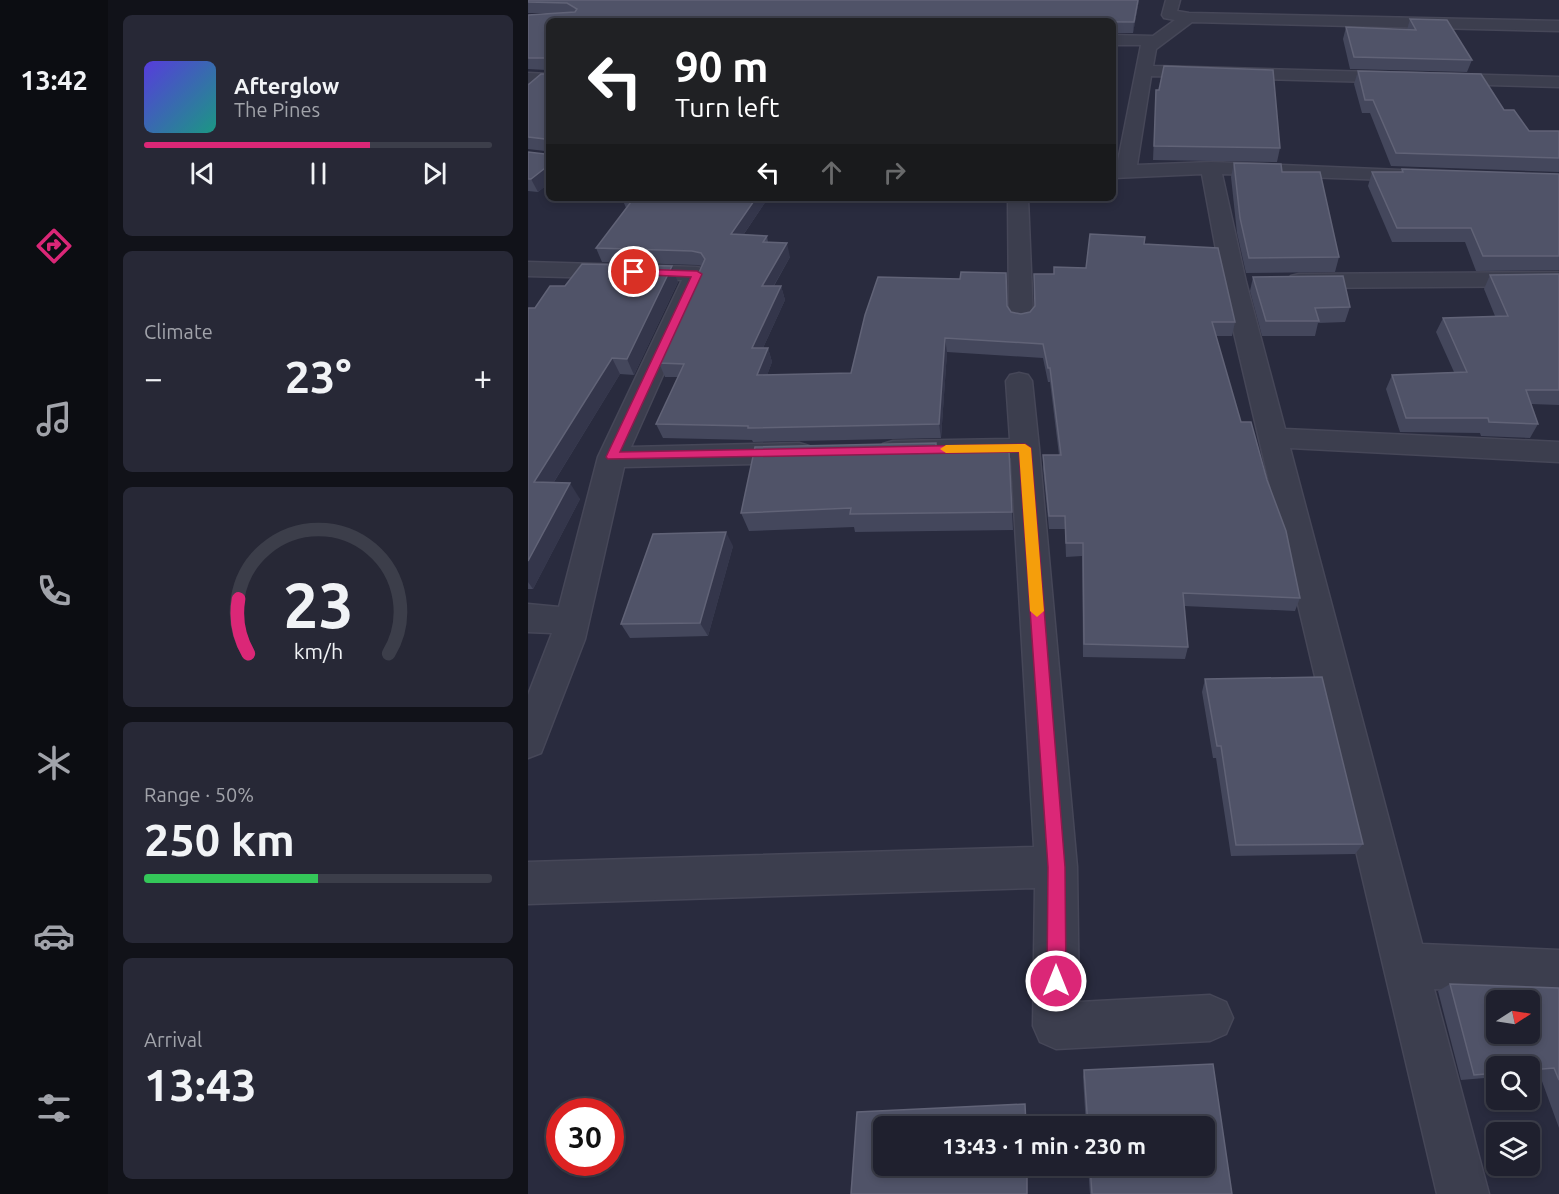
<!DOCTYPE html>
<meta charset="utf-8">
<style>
body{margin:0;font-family:Ubuntu,sans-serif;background:#272836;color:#f1f3f6;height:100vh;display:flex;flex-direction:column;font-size:22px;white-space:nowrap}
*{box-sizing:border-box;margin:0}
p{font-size:20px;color:#a1a3aa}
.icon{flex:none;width:33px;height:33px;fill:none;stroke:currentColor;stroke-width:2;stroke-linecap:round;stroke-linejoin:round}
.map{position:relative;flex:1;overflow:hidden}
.details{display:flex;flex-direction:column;gap:15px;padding:15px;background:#111219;width:420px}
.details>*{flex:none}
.guide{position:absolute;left:18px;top:18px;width:570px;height:183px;border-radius:9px;box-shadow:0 3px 9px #0003,0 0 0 2px #3c3e4a;background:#202124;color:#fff;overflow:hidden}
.needle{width:39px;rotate:78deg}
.buttons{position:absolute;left:958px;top:990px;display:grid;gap:12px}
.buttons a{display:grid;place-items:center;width:54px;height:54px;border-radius:9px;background:#1f202e;box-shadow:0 3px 9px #0003,0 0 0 2px #3c3e4a;font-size:30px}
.speed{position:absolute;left:18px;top:1098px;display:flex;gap:12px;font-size:30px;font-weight:700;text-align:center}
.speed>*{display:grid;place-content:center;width:78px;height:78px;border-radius:50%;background:#1f202e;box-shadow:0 3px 9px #0003,0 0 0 2px #3c3e4a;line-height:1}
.speed .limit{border:9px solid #d22;background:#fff;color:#111}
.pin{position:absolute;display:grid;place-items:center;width:51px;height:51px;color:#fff;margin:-26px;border:3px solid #fff;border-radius:50%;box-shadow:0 2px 6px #0007}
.me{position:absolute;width:66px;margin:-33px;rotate:0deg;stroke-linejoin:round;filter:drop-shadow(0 0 4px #0008)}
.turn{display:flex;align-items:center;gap:21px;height:126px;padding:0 30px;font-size:27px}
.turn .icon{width:78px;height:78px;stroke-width:2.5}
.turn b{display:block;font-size:42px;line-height:51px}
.lanes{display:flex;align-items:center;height:57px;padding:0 30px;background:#0003;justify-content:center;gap:30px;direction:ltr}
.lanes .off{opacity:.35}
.big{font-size:45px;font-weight:700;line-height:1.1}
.details .widget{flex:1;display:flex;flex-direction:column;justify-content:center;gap:9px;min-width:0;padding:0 21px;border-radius:9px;background:#272836}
.details .dial{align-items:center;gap:0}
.dial svg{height:156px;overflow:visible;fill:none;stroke:#3c3e4a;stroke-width:7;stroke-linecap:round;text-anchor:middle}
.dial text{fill:#f1f3f6;stroke:none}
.song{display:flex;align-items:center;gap:18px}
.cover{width:72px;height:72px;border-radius:9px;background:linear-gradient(135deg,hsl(250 70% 55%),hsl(170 70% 35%))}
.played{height:6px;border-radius:3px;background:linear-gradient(90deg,#db2777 65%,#3c3e4a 65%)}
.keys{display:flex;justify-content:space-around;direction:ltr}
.heat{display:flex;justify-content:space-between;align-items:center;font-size:33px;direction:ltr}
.charge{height:9px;border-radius:4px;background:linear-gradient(90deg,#34c759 50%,#3c3e4a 0)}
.trip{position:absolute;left:345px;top:1116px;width:342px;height:60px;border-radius:9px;background:#1f202e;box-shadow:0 3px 9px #0003,0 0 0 2px #3c3e4a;font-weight:700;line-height:60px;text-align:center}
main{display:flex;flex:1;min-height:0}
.tabs{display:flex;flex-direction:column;width:108px;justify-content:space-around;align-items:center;background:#0c0d12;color:#a1a3aa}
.tabs .icon{width:42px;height:42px}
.tabs .on{color:#db2777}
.tabs b{font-size:27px;color:#f1f3f6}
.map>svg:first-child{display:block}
</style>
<main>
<nav class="tabs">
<b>13:42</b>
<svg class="icon on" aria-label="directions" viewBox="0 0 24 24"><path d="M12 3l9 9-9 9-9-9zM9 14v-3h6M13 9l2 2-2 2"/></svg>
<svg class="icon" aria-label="music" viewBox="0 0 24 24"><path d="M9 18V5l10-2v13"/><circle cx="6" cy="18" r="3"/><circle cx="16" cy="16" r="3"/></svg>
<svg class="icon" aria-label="phone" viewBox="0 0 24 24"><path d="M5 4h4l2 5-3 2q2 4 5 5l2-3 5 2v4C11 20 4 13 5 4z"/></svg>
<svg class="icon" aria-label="climate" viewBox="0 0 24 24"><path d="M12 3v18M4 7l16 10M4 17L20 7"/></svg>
<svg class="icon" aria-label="car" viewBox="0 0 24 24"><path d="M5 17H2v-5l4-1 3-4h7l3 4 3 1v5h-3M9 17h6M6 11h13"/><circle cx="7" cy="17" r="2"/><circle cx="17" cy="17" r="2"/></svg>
<svg class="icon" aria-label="filters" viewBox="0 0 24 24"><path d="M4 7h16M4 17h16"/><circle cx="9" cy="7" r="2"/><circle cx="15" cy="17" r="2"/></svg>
</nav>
<section class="details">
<div class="widget">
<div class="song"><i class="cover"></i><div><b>Afterglow</b><p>The Pines</p></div></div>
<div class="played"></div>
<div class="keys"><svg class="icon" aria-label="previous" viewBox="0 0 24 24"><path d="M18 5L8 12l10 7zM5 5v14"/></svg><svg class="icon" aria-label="pause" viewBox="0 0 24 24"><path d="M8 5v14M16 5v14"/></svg><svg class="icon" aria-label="next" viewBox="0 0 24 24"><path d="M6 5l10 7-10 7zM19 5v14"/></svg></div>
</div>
<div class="widget"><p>Climate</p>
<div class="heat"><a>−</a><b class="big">23°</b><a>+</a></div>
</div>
<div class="widget dial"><svg viewBox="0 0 100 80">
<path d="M14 69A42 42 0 1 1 86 69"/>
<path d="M14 69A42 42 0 0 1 9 41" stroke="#db2777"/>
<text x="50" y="56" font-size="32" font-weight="700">23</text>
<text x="50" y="72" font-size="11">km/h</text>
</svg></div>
<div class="widget"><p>Range · 50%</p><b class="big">250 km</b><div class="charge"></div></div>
<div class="widget"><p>Arrival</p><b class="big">13:43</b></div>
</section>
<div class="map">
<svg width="1031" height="1194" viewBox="0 0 1031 1194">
<rect width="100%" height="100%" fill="#292b3e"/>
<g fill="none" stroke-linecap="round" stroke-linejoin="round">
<defs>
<g id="street">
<polygon points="638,0 652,0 649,11 661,13 1031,21 1031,31 664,22 628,49 625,66 1031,77 1031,87 623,76 609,165 683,162 896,171 899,175 896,179 889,181 694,174 718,282 757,429 1031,442 1031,462 762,448 894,944 1031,950 1031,994 906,989 961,1194 909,1194 694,282 674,174 585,178 585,166 589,166 613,45 585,45 585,35 625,36 647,20 636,18 634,15"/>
<polygon points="0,73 21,74 21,84 0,83"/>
<polygon points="480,198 500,198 505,319 502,324 493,326 484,324 481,319"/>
<polygon points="0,262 169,267 177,269 180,274 103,447 271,443 281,446 285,453 281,460 271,463 96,467 57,639 13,753 0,758 0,695 24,633 0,632 0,604 31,607 70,457 154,280 0,276"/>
<polygon points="1031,272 1031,286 771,288 763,286 759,281 763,276 771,274"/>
<polygon points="491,373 500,375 504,381 511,448 549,867 551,1002 682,995 698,1002 705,1018 698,1034 682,1041 528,1049 512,1042 505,1026 507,888 0,904 0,862 506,847 483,458 365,461 355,458 351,451 355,444 365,441 482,439 478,381 482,375"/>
</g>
</defs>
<!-- street casing -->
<use href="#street" stroke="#464758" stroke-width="3"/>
<!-- street -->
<use href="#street" fill="#3c3e4e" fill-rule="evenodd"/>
</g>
<!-- wall -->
<g fill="#44475c">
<polygon points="0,0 611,0 605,33 585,33 585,21 21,21 21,183 10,192 0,191 0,152 17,154 17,151 0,149 0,85 17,74 18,70 0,69 0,15 25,13 0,13"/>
<polygon points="882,19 944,60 939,72 822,69 815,39 818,27 879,30"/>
<polygon points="830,71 976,110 1001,131 1031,131 1031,172 863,166 842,113 834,113 826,84"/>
<polygon points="628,90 752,148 749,162 625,160"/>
<polygon points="706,163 754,172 811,257 807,272 718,273 709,233 703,177"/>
<polygon points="874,169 1031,174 1031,270 948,271 937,242 864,242 840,186 844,172 873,172"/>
<polygon points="94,198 240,198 216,234 239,236 240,242 262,257 246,286 253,286 257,300 235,348 240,348 244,362 239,375 323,373 479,307 483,312 493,314 502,312 526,274 558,268 616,244 707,322 704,336 688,336 713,422 739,480 772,598 767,611 656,606 660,647 657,659 555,657 554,556 538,557 537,529 521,529 515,469 515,455 531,455 522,382 520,382 515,358 419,352 413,438 225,442 224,440 135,438 128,424 150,377 137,377 131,363 174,266 169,265 74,262 68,248 98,208"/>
<polygon points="144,266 150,282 106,375 92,374 26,482 52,499 5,589 0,589 0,308 7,308 37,286"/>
<polygon points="1031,274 1031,405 1003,404 1010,424 1002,438 953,436 952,433 872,432 858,389 864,375 926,372 908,332 915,318 967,316 956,289 962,275"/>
<polygon points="725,277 822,307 817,322 790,323 787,336 734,336 722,291"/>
<polygon points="408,443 409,452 481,451 485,530 327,532 326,527 221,531 213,513"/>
<polygon points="205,546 180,636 102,638 93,624"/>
<polygon points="677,679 835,844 827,854 703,856 688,758 685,758 674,692"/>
<polygon points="922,984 1031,988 1031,1128 1011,1073 1002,1074 1002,1066 969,1066 969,1077 933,1080 910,991"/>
<polygon points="685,1064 704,1194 562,1194 560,1166 676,1166 676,1126 558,1126 555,1077 556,1070"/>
</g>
<!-- shaded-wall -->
<g fill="#34364b">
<polygon points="610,0 611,0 605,33 606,22"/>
<polygon points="21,165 21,183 10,192 3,179"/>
<polygon points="228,198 240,198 207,247 203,234"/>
<polygon points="259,243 262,257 238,299 234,286"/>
<polygon points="144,266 150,282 106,375 99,359"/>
<polygon points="253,286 257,300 229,361 224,348"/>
<polygon points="417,338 419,352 413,438 411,424"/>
<polygon points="240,348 244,362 234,389 229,375"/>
<polygon points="84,358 92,374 16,498 6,482"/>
<polygon points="42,483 52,499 5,589 0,582 0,561"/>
<polygon points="198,532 205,546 180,636 172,623"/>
</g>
<!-- building -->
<g fill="#505368" stroke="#616377" stroke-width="1.5" fill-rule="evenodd">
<polygon points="0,0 610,0 606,22 470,21 404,18 402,21 21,21 21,58 0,58 0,15 47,12 49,9 39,3 0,2"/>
<polygon points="882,19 919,20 944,60 826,57 818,27 888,30"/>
<polygon points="636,66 745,70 752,148 626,146 628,90 631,90"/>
<polygon points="21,67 21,165 3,179 0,179 0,152 17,154 17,139 0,137 0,85 13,74 17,74 18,69"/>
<polygon points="830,71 953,74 976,110 986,110 1001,131 1031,131 1031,158 868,153 845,100 837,100"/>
<polygon points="706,163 753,164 754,172 792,172 811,257 721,258 712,218"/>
<polygon points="874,169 1031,174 1031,256 955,256 943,228 869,228 844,172 875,172"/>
<polygon points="106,198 228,198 203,234 239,236 235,242 259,243 234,286 253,286 224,348 240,348 229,375 323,373 337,315 350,277 432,279 433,272 478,273 479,306 483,312 493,314 502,312 507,306 506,274 526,274 526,267 558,268 562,234 617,237 616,244 690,248 707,322 684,322 713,422 723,422 739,480 758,531 772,598 655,593 660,647 556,644 555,543 538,543 537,516 521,516 515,455 533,455 522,368 520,368 515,344 417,338 411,424 220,428 220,426 128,424 156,364 131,363 177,259 173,253 164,251 68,248"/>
<polygon points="54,264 144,266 99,359 84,358 6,482 42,483 0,561 0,308 7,308 22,286 37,286"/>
<polygon points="1031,274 1031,390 998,390 1010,424 961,422 960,418 878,418 864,375 939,372 915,318 980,316 962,275"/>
<polygon points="815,276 822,307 787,308 791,321 738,321 725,277"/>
<polygon points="408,443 408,452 481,451 484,512 322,514 323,508 213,513 227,447"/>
<polygon points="198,532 172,623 93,624 125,534"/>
<polygon points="794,677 835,844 708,845 693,746 689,746 677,679"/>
<path d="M922 984 1031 988V1080L1026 1068 1002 1070V1066H969V1073L946 1075ZM969 1000H1002V1034H969Z"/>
<polygon points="685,1064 704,1194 564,1194 562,1166 676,1166 676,1126 560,1126 556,1070"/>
<polygon points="497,1104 498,1126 356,1126 356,1166 499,1166 499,1194 323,1194 329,1112"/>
</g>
<!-- route -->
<polygon fill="#db2777" stroke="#8e194d" stroke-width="1.5" points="106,269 169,271 174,274 92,452 497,444 503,448 537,867 538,981 535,987 528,990 522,987 519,981 520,867 491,452 80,459 78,457 163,277 102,274 101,272"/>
<!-- slow -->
<polygon fill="#f59e0b" points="497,444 503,448 516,611 509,617 502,611 491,452 418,453 412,449 418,445"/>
</svg>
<div class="buttons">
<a><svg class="needle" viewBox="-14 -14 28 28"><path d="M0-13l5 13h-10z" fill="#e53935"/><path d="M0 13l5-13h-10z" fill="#a1a3aa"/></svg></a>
<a><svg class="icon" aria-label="search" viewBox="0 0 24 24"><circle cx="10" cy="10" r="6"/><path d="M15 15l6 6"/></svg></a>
<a><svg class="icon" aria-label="layers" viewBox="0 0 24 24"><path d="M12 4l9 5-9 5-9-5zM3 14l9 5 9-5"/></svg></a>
</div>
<div class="speed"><div class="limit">30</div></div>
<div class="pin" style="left:106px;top:272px;background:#d93025"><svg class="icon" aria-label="arrive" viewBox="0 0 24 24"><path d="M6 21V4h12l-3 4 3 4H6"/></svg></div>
<svg class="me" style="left:528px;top:981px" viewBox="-20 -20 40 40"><circle r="17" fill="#db2777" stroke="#fff" stroke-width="3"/><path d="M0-11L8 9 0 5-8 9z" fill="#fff"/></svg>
<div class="trip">13:43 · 1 min · 230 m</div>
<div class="guide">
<div class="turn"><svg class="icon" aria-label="left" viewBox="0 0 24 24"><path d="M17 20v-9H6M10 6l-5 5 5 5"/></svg><div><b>90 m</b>Turn left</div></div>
<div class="lanes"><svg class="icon" aria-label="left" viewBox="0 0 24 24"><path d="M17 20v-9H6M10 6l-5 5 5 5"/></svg><svg class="icon off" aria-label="ahead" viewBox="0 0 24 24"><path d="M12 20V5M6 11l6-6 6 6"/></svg><svg class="icon off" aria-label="right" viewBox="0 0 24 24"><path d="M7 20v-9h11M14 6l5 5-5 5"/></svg></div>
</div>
</div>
</main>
